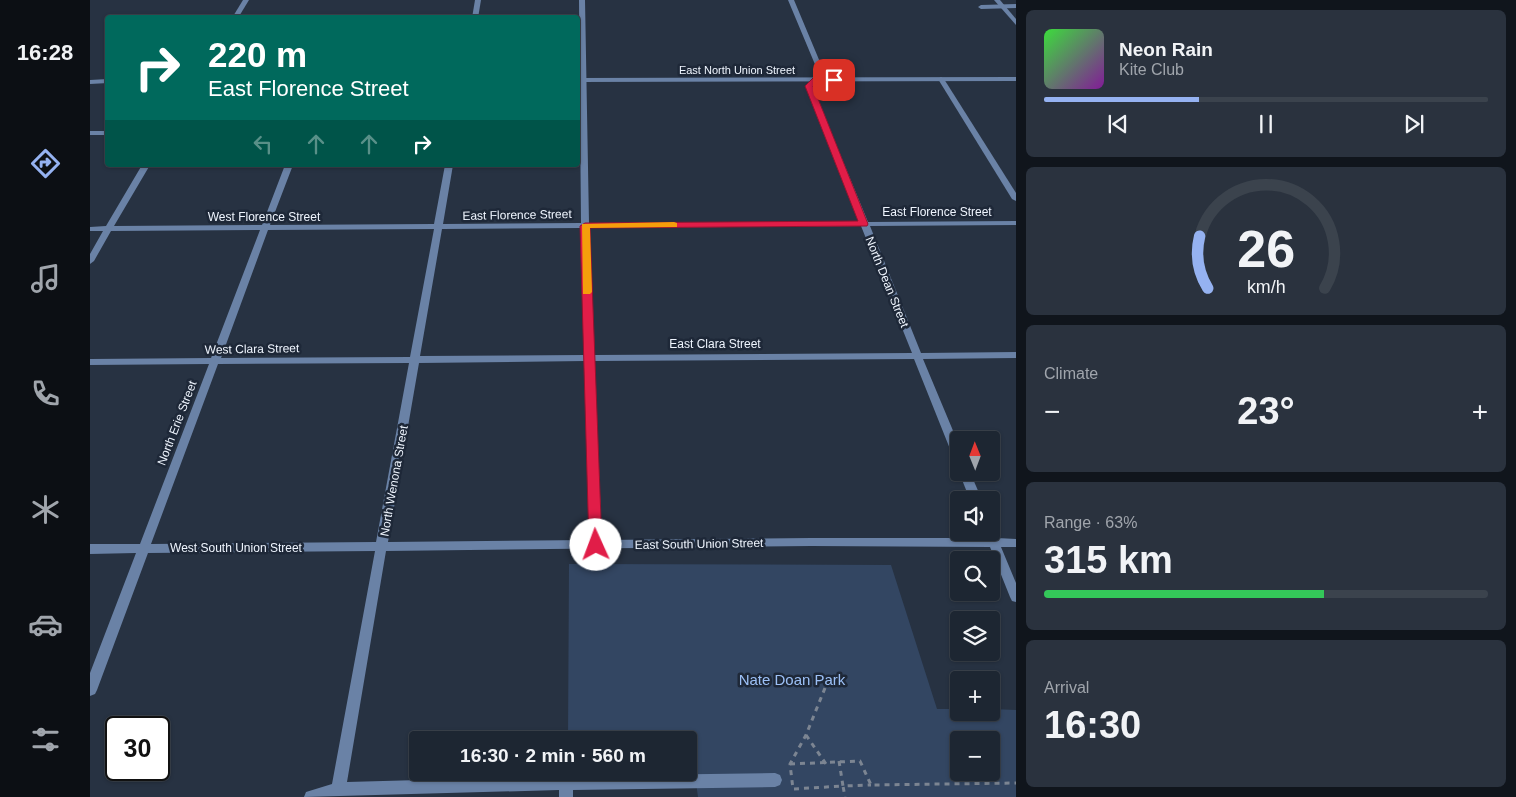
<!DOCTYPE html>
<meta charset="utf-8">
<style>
body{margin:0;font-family:Arial,sans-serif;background:#2a323e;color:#f1f3f6;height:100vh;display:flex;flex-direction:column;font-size:19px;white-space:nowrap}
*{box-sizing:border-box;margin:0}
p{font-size:16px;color:#a0a5ac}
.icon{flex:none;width:28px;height:28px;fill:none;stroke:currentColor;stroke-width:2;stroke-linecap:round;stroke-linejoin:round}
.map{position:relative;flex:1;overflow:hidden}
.drawer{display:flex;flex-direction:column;gap:10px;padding:10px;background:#10151c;width:500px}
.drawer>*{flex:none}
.hud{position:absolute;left:15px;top:15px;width:475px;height:152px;border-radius:5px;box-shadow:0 1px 4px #0004,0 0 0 1px #3b434d;background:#00695c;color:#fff;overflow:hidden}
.needle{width:32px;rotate:359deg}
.controls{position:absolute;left:860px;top:431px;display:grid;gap:10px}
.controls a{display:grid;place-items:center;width:50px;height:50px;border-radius:5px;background:#1d2632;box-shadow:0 1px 4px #0004,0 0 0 1px #3b434d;font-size:25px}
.speed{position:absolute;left:15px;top:716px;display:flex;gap:10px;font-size:25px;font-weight:700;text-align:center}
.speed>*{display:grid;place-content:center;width:65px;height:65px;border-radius:50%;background:#1d2632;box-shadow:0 1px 4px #0004,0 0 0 1px #3b434d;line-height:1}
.speed .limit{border:2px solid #111;border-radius:8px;background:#fff;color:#111}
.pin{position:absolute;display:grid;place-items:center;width:42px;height:42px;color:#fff;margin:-21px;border-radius:10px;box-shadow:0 2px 8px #0006}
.me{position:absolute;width:55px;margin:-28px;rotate:358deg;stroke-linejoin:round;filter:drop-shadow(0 0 4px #0008)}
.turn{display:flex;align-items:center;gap:18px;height:105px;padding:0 20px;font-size:22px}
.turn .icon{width:65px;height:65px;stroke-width:2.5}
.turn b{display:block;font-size:35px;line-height:42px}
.lanes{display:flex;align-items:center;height:48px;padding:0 20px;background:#0003;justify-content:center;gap:25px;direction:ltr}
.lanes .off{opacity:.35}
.big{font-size:38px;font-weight:700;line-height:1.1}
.drawer .widget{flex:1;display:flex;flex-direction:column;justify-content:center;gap:8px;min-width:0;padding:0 18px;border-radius:8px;background:#2a323e}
.drawer .dial{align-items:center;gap:0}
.dial svg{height:130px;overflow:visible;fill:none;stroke:#3b434d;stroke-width:7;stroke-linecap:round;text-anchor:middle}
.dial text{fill:#f1f3f6;stroke:none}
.song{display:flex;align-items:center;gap:15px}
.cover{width:60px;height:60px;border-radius:8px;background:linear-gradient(135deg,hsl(120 70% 55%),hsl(290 70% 35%))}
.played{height:5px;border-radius:2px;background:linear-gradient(90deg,#95b2f1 35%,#3b434d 35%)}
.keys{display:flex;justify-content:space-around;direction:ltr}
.heat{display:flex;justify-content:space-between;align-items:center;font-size:28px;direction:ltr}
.charge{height:8px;border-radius:4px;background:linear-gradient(90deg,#34c759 63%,#3b434d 0)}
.trip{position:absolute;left:319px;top:731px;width:288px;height:50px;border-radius:5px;background:#1d2632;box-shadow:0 1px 4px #0004,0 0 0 1px #3b434d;font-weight:700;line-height:50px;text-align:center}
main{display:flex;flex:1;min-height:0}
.dock{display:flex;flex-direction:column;width:90px;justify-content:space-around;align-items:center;background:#0c0f14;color:#a0a5ac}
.dock .icon{width:35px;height:35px}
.dock .on{color:#95b2f1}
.dock b{font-size:22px;color:#f1f3f6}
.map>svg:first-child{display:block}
</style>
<main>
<nav class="dock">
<b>16:28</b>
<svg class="icon on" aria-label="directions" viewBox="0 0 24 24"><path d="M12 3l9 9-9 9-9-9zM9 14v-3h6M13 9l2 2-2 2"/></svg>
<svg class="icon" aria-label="music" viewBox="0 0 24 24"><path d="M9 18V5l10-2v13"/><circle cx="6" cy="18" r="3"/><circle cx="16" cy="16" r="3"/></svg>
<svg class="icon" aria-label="phone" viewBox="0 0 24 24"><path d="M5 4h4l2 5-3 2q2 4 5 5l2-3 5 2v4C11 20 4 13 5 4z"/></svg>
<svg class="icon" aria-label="climate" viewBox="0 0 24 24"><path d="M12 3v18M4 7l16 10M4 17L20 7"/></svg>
<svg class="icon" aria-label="car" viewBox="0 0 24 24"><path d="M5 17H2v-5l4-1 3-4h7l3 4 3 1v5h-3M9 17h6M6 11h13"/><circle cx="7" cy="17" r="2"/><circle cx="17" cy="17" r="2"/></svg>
<svg class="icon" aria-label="filters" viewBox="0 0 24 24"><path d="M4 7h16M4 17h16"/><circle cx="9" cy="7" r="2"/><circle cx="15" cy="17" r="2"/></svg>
</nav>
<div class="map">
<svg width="926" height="797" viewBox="0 0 926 797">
<rect width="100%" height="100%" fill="#273242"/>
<!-- green -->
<path fill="#334662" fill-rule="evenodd" d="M479 564 801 565 847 709H869V712H901V709L926 710V797H608L603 761H598V740H478ZM869 740H901V772H869Z"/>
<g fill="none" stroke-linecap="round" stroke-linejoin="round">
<!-- path -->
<g stroke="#7c8592" stroke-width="3" stroke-dasharray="5 5" stroke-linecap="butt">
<polyline points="735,688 716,735 700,764 703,789 753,786 755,797"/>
<polyline points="716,735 736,764"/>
<polyline points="749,761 753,786 781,785"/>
<polyline points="700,764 770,761 781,785 926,783"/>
</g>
<!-- minor -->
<g fill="#6a82a6" fill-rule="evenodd">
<polygon points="153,0 159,0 148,18 142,18"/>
<polygon points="385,0 391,0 388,18 382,18"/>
<path d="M489 0H495L499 223 769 222 716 86 729 74 698 0H704L735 74 722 86 778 222 926 221V225L780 226 831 353 926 352V358L833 359 869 445V463L864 459 824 359 504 361 512 540 721 538H896L893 532H901V528L907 538 926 539V547H911L926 583V602L922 601 920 597 900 547 721 546 296 551 257 782 476 776 685 773 690 775 692 780 690 785 685 787 483 790V797H469V790L214 797 216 792 242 784 285 551 58 553 7 690 5 694 0 696V673L46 553 0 554V544H50L119 364 0 365V359L121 358 170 230 21 231 4 261 0 264V254L13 231H0V227L16 226 52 165H60L24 226 172 225 195 165H203L180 225 344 224 355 165H363L353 224 491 223ZM771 226 822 353 504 355 499 228ZM491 228 495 355 330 356 352 229ZM344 229 320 357 131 358 178 230ZM495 361 500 540 298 542 329 363ZM319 363 286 542 61 544 128 364Z"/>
<polygon points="926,4 926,8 891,9 888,7 891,5"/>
<polygon points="851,77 854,79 926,193 926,201 922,199 848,79"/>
<rect x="0" y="131" width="18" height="4"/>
<polygon points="869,472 880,472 892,500 880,500"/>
</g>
<!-- tertiary -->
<g fill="#6a82a6" fill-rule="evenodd">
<polygon points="904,0 910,0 926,19 926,25"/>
<polygon points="926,77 926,81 488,82 488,78"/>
<polygon points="18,79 18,83 0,84 0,80"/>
</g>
</g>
<!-- route -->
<polygon fill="#e11d48" stroke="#92132f" points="723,78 744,78 747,80 744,82 727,82 723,86 778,224 777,226 500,228 512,545 510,549 506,550 501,549 499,545 490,226 495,223 768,221 715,86"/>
<!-- slow -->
<polygon fill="#f59e0b" points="584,222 587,223 587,227 500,228 502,292 500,294 493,294 492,224"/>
<g text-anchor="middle" stroke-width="5" stroke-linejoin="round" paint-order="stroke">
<!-- far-street labels -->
<g font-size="11" fill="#eff5fe" stroke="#1e2838">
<text x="647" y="74">East North Union Street</text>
</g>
<!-- street labels -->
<g font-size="12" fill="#eff5fe" stroke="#1e2838">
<text x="847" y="216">East Florence Street</text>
<text transform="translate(427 215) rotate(-1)" y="4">East Florence Street</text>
<text x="174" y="221">West Florence Street</text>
<text transform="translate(797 282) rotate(68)" y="4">North Dean Street</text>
<text x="625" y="348">East Clara Street</text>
<text transform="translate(162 349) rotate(-1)" y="4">West Clara Street</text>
<text transform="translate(87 423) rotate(-69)" y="4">North Erie Street</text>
<text transform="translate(304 481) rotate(-80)" y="4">North Wenona Street</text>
<text transform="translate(609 544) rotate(-1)" y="4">East South Union Street</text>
<text x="146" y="552">West South Union Street</text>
</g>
<!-- near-park labels -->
<g font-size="15" fill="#9cc0f6" stroke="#1e2838">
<text x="702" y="685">Nate Doan Park</text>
</g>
</g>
</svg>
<div class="controls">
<a><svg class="needle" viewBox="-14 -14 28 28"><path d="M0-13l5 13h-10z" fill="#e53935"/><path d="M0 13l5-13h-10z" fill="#a0a5ac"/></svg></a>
<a><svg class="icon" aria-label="sound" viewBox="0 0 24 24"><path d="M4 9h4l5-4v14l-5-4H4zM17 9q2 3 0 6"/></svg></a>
<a><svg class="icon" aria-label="search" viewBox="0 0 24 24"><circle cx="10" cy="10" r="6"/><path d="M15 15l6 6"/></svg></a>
<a><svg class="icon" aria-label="layers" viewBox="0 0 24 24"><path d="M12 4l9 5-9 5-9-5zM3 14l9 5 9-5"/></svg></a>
<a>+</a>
<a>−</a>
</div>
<div class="speed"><div class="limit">30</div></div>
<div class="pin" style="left:744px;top:80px;background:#d93025"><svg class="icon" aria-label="arrive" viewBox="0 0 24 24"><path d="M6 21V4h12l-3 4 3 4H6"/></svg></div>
<svg class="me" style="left:506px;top:545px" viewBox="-20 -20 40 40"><circle r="19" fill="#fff"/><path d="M0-13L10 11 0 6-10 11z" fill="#e11d48"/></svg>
<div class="trip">16:30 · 2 min · 560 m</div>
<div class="hud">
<div class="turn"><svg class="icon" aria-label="right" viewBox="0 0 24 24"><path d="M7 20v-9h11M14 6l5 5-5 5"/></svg><div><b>220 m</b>East Florence Street</div></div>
<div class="lanes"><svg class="icon off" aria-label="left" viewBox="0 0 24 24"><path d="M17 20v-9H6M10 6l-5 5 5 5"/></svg><svg class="icon off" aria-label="ahead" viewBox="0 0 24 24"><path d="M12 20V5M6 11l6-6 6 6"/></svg><svg class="icon off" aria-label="ahead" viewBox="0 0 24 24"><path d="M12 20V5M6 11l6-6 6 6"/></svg><svg class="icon" aria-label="right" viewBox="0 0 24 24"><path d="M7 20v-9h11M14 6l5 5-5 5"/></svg></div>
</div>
</div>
<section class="drawer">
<div class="widget">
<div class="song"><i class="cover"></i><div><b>Neon Rain</b><p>Kite Club</p></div></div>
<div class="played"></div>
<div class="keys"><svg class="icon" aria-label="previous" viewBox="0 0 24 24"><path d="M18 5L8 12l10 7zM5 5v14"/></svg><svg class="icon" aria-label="pause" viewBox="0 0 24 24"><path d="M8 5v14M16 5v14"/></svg><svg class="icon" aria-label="next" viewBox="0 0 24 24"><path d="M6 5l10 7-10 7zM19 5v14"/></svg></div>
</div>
<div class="widget dial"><svg viewBox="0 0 100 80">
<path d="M14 69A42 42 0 1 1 86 69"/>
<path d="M14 69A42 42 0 0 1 9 37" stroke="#95b2f1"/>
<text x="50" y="56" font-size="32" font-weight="700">26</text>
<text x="50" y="72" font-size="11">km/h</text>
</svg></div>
<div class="widget"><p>Climate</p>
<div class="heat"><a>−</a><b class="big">23°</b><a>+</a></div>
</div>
<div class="widget"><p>Range · 63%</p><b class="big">315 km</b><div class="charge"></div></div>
<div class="widget"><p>Arrival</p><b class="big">16:30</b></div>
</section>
</main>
